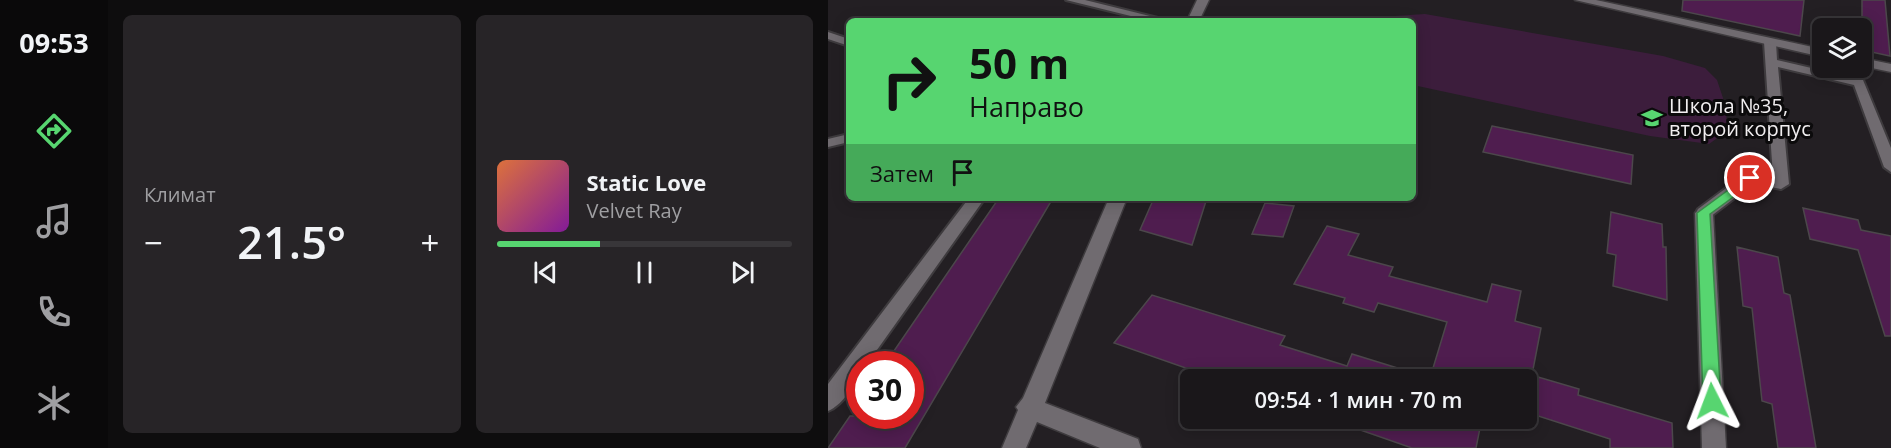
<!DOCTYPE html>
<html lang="ru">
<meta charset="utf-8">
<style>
body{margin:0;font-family:"Open Sans",sans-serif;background:#272427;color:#f1f3f6;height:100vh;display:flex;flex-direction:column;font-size:22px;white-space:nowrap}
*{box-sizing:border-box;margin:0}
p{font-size:20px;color:#9f9fa2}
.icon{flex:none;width:33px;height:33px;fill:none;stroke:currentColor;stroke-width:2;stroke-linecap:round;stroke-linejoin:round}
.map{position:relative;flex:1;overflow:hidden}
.details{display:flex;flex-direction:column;gap:15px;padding:15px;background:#0e0d0e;width:720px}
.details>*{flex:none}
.hud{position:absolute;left:18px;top:18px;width:570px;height:183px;border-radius:9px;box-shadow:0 3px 15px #0003,0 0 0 2px #383639;background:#57d570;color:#111;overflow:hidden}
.buttons{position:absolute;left:984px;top:18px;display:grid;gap:12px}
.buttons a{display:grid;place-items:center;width:60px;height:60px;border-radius:9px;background:#1a171a;box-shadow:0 3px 15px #0003,0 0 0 2px #383639;font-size:30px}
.speed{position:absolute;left:18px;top:351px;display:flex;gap:12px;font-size:30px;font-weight:700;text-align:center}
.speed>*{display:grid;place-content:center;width:78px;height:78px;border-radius:50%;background:#1a171a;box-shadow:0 3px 15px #0003,0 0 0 2px #383639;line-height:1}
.speed .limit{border:9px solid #d22;background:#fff;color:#111}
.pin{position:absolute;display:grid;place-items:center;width:51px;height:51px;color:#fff;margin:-26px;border:3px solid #fff;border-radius:50%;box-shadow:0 2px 6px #0007}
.me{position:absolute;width:66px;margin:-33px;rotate:357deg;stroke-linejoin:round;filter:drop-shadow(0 0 4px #0008)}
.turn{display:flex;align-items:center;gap:21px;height:126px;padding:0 24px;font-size:27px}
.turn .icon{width:78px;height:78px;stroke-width:2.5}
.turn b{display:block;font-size:42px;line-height:51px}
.then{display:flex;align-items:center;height:57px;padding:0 24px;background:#0003;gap:12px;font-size:22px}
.big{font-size:45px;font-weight:600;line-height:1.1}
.details .tile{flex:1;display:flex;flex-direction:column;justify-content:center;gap:9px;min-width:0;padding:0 21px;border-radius:9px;background:#272427}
.song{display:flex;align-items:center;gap:18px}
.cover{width:72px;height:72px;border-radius:9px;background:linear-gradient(135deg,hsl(20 70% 55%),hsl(290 70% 35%))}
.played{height:6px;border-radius:3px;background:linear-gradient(90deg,#57d570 35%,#383639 35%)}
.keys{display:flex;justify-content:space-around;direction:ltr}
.heat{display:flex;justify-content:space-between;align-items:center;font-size:33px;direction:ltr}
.details .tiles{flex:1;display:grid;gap:15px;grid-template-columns:repeat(2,1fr)}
.trip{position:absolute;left:352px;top:369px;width:357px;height:60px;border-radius:9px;background:#1a171a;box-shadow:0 3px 15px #0003,0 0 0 2px #383639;font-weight:600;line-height:60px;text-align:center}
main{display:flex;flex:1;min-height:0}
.menu{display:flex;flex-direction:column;width:108px;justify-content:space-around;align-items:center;background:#0a090a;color:#9f9fa2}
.menu .icon{width:42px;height:42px}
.menu .active{color:#57d570}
.menu b{font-size:27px;color:#f1f3f6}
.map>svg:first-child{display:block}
</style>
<main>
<nav class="menu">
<b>09:53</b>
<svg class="icon active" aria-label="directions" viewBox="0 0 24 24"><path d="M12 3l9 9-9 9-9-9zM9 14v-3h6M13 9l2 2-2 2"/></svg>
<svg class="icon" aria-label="music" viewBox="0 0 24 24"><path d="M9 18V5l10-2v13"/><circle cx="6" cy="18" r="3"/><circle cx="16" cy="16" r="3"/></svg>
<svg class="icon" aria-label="phone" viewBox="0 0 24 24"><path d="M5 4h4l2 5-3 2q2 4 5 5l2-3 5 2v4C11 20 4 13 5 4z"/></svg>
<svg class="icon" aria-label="climate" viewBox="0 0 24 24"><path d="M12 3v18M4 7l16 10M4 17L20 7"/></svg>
</nav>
<section class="details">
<div class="tiles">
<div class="tile"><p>Климат</p>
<div class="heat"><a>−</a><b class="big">21.5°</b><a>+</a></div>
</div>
<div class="tile">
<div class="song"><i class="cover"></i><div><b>Static Love</b><p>Velvet Ray</p></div></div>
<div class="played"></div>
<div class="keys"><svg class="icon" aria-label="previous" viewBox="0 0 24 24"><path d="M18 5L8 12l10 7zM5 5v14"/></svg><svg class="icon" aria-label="pause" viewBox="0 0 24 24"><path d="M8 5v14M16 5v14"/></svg><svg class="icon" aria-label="next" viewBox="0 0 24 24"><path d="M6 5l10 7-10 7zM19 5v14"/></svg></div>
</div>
</div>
</section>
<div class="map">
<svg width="1063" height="448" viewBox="0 0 1063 448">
<rect width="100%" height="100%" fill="#231f23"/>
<!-- green -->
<polygon fill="#3c1d3c" points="597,14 835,56 877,68 889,80 898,107 899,131 881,144 822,136 585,85 585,21 560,21 566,16"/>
<!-- building -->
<g fill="#4f1d4f" stroke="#4c474b" stroke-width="1.5">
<polygon points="855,0 976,0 972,36 854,11"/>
<polygon points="1034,0 1057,0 1062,56 1034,50"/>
<polygon points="664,126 805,155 803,184 655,152"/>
<polygon points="171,198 225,198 77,448 0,448 22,416 82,416 82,364 57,364"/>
<polygon points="326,198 379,198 364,245 312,230"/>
<polygon points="437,203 466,206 455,237 424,234"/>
<polygon points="975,208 1030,220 1033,230 1063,236 1063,336 1057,336 1030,250 982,239"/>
<polygon points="783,212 834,224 835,247 838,247 839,300 785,286 788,255 779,253"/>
<polygon points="499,226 531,234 520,255 565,267 561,276 659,302 664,284 693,291 687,321 713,328 703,380 392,380 286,343 324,295 457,336 452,345 519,366 524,354 602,378 619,322 550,303 546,312 515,303 517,298 466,284"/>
<polygon points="909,247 950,257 956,293 962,295 988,448 950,448 944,404 934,401 924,308 915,306"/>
<polygon points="710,377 751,389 750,395 844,423 845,448 782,448 782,439 704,414"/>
<polygon points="498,418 654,418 648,448 584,448"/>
</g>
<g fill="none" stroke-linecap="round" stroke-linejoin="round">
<defs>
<g id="lane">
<polygon points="238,0 257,0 342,21 323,21"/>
<polygon points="0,32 21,39 21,46 0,39"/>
<polygon points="942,39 948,42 949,60 1035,80 1063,148 1063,172 1056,167 1026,85 950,67 961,184 953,189 925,184 882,217 870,217 868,213 870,209 917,174 945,177 936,42"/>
<polygon points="21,134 21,142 0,147 0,139"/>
<path d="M141 198H157L39 364H32C32 380 15 405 0 411V384Z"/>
</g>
<g id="street">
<polygon points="369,0 381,0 371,21 359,21"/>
<polygon points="747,0 768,0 994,49 994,57"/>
<polygon points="1034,58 1063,64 1063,72 1034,66"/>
<polygon points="281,198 299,198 217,403 310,439 313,448 272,448 209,422 198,448 174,448 190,410 188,407 195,398"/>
<polygon points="876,207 885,213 898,448 874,448 867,213"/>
</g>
</defs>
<!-- lane casing -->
<use href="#lane" stroke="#3e3b3e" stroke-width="4"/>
<!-- street casing -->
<use href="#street" stroke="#3e3b3e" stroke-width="3"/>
<!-- lane -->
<use href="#lane" fill="#706b70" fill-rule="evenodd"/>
<!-- street -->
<use href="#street" fill="#706b70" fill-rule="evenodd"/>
</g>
<!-- route -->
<polygon fill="#57d570" stroke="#398a49" stroke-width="1.5" points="922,174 927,175 927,181 882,214 893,401 890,407 884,409 878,407 875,401 869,213"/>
<!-- icons -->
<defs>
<symbol id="school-bare" viewBox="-9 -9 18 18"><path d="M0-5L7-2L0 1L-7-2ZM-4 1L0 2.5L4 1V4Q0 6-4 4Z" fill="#57d570" stroke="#0b0a0b" stroke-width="2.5" paint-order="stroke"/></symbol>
</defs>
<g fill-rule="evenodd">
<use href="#school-bare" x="809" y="103" width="30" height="30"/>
</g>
<g text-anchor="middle" stroke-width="6" stroke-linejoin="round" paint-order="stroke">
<!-- poi labels -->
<g font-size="20" fill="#f1eef0" stroke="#0b0a0b" text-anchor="start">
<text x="841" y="113">Школа №35,<tspan x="841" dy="23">второй корпус</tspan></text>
</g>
</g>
</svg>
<div class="buttons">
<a><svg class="icon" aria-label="layers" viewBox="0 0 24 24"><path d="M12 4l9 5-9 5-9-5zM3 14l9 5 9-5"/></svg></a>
</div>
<div class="speed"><div class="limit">30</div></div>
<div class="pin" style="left:922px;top:178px;background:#d93025"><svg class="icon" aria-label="arrive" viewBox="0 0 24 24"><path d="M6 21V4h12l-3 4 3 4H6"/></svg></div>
<svg class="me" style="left:884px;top:401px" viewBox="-20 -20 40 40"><path d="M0-17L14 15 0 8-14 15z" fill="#57d570" stroke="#fff" stroke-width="4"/></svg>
<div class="trip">09:54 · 1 мин · 70 m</div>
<div class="hud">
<div class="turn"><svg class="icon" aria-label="right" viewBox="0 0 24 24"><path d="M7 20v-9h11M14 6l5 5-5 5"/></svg><div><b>50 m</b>Направо</div></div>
<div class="then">Затем<svg class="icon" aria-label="arrive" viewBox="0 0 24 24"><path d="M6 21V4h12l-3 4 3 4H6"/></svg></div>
</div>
</div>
</main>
